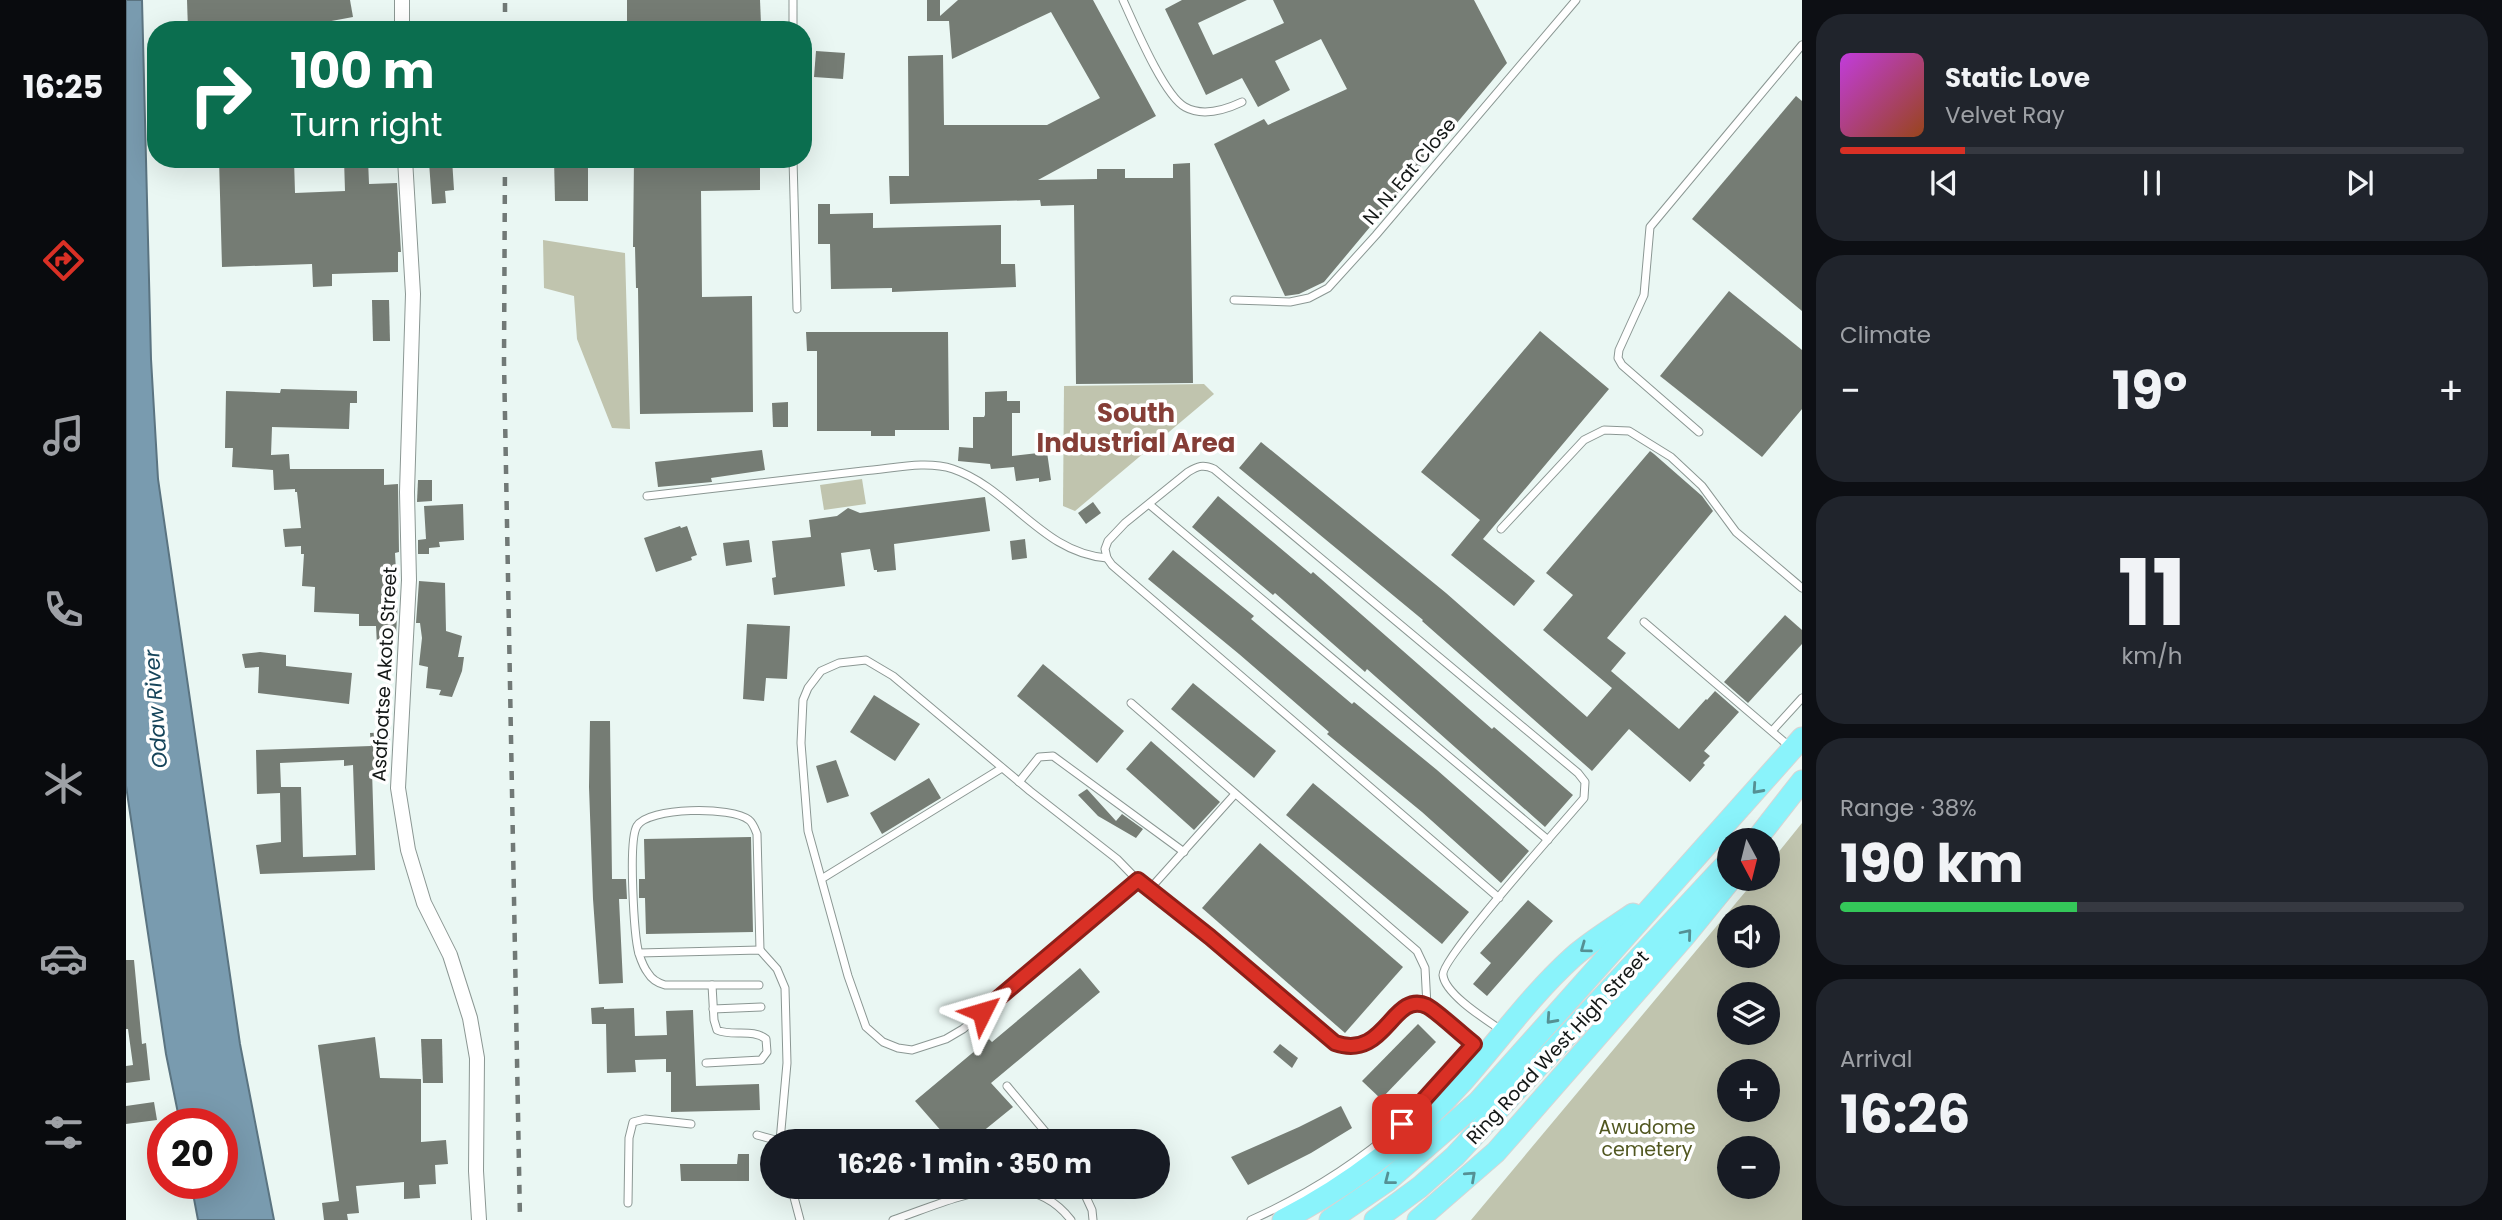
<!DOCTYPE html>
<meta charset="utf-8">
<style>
body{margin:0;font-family:Poppins,sans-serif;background:#20242c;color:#f1f3f6;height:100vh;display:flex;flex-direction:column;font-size:26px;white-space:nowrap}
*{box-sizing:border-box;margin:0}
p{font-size:23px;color:#9ea1a6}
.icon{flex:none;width:38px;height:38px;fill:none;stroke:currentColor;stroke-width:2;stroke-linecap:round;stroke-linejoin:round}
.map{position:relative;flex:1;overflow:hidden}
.drawer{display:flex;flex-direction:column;gap:14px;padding:14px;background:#0d0f14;width:700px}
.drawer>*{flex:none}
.banner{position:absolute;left:21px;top:21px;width:665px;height:147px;border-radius:28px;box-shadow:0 7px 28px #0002;background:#0b6e4f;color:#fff;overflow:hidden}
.needle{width:46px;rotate:173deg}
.fabs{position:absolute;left:1591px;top:828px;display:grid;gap:14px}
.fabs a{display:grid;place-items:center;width:63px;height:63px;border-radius:50%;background:#171b24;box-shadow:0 7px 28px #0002;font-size:35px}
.speed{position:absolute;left:21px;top:1108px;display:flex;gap:14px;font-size:35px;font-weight:700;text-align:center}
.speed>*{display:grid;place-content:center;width:91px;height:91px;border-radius:50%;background:#171b24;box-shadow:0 7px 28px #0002;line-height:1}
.speed .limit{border:10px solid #d22;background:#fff;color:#111}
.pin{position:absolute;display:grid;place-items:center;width:60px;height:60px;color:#fff;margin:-30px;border-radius:14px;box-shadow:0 4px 10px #0006}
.me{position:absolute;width:77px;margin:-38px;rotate:50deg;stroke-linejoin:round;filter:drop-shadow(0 0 5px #0008)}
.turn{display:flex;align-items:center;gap:24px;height:147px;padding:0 28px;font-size:32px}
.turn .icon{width:91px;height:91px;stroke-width:2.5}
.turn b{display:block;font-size:49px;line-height:60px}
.big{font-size:52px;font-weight:700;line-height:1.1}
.drawer .tile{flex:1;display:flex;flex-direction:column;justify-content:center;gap:10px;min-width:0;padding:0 24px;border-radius:28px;background:#20242c}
.drawer .dial{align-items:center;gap:0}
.dial b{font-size:91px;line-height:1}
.song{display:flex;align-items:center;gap:21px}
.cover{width:84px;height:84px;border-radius:10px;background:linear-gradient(135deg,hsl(290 70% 55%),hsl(20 70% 35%))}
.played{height:7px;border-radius:4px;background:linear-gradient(90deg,#d93025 20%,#363941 20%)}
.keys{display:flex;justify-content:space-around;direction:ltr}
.heat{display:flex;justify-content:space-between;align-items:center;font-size:38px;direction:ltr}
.charge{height:10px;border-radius:5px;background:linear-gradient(90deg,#34c759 38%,#363941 0)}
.trip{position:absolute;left:634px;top:1129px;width:410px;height:70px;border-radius:35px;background:#171b24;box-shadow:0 7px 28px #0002;font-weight:700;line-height:70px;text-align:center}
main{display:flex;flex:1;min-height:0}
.tabs{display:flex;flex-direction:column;width:126px;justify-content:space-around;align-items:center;background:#090b0e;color:#9ea1a6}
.tabs .icon{width:49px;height:49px}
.tabs .on{color:#d93025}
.tabs b{font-size:32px;color:#f1f3f6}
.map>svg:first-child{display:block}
</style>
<main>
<nav class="tabs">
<b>16:25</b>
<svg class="icon on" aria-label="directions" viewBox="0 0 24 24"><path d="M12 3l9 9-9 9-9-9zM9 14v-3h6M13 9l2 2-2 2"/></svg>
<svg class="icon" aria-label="music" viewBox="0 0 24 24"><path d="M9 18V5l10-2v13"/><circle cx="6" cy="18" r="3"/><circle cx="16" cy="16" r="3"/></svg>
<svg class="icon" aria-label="phone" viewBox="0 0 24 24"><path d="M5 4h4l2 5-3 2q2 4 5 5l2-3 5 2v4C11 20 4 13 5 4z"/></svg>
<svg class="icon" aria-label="climate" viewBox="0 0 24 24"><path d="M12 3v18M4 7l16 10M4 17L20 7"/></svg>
<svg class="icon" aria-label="car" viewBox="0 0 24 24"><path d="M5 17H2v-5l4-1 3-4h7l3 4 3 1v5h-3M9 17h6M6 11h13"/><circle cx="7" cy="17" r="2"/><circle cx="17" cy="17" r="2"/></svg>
<svg class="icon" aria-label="filters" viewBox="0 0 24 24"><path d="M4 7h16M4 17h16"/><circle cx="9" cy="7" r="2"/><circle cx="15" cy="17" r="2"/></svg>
</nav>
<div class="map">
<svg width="1676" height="1220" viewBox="0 0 1676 1220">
<rect width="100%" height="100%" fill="#eaf7f3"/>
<!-- green -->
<g fill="#c0c4ae" fill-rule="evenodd">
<polygon points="417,240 499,253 504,429 486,428 451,339 448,296 418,288"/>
<polygon points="1078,384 1088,394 949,511 937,506 938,386"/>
<polygon points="736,479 740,504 698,510 694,485"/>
<path d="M1676 823V1220H1345L1630 879 1642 878V865ZM1603 917H1642V956H1603ZM1603 994H1642V1032H1603ZM1603 1071H1642V1110H1603ZM1603 1148H1642V1186H1603Z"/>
</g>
<!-- water -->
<polygon fill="#799baf" stroke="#5b7481" stroke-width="2" points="0,0 16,0 25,359 32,479 114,1044 148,1220 72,1220 65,1183 96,1183 96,1124 54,1123 40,1054 0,786"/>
<!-- building -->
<g fill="#757c74" fill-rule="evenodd">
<polygon points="61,0 224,0 227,17 157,30 62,30"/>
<polygon points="501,0 634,0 635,24 501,26"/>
<polygon points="801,0 814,0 814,16 832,0 967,0 1030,116 912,180 971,179 971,169 999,169 999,178 1047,178 1047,164 1064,163 1067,383 950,384 948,205 915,206 914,200 764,204 763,176 783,176 782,56 817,55 818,125 921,125 974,98 925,12 826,59 823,21 801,21"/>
<polygon points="1056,0 1121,0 1072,23 1087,55 1158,23 1147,0 1348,0 1381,63 1198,282 1173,294 1159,296 1088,144 1138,119 1142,125 1221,89 1195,39 1149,61 1164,90 1132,107 1116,78 1080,95 1039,9"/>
<polygon points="690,51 719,53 717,79 688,77"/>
<polygon points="1670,96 1676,101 1676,311 1566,219"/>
<polygon points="93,159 168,159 169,193 219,191 218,159 242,159 243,184 271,183 275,252 272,252 272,272 206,274 206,286 187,287 186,264 96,267"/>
<polygon points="326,159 328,190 319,191 320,203 306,204 303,162"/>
<polygon points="428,159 462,159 462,201 429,201"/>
<polygon points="508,159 634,159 634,190 575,191 576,297 626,296 627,412 514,414 512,288 510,288 509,247 507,247"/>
<polygon points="692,204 704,204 704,214 747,213 747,228 875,225 875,264 889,264 890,287 766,292 766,288 705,289 704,244 692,244"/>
<polygon points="1603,291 1676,350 1676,409 1636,457 1534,376"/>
<polygon points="246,300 263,300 264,341 247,341"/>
<polygon points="1414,331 1483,389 1357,539 1409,581 1388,606 1325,555 1354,520 1295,472"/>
<polygon points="680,332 822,332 823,430 769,430 769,436 745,436 745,431 691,431 691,351 681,351"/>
<polygon points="155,389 231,391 231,403 224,403 223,429 146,427 145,455 163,454 164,469 258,469 258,485 272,484 273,552 269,553 270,571 266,571 267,598 272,599 270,635 265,635 265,644 251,645 250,626 233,626 233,614 188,612 189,587 176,586 178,554 175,554 175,546 159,547 157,529 175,528 171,492 169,492 169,489 148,490 147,470 106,467 107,448 99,448 100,391 154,393"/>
<polygon points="881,391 881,401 894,401 894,413 886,413 886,456 921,452 925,480 913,482 913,478 890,481 888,467 865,469 864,464 832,461 833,447 847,448 847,417 858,417 859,415 859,392"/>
<polygon points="662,402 662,427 647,427 646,403"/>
<polygon points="1135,442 1320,593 1461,717 1486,688 1417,630 1447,595 1420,573 1524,451 1528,454 1576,496 1587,511 1481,638 1500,653 1485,671 1553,729 1580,699 1581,700 1589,691 1613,712 1578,751 1584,756 1577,763 1579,765 1564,782 1503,729 1466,771 1296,621 1297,620 1113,468"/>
<polygon points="636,450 639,470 585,478 586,482 532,487 529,462"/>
<polygon points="292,480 306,480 306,501 291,502"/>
<polygon points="1092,496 1185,574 1187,572 1366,729 1368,727 1447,795 1419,827 1241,669 1239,672 1149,593 1147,595 1066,527"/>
<polygon points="859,497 864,531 768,544 770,570 751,572 751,570 748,570 744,549 715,553 719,586 648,595 646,578 650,577 646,541 685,537 683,520 711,516 722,508 734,513"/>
<polygon points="967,502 975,513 960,524 952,513"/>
<polygon points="337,504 338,540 313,542 314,547 303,548 303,554 292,554 292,540 300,539 298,506"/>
<polygon points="554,526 555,528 561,526 571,555 565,557 566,560 530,572 518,538"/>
<polygon points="899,539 901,558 886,560 884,541"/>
<polygon points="623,540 626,562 600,566 597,543"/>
<polygon points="1047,550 1128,616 1125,619 1226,704 1228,702 1311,770 1403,851 1375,883 1296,812 1201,734 1203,732 1113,654 1022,579"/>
<polygon points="293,581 319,583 320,631 336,636 332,657 338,657 336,671 326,697 313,695 315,690 300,688 302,667 293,665 296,638 294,623 290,623"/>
<polygon points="1659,615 1676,630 1676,644 1622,703 1598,682"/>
<polygon points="621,624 664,626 661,679 640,678 638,701 617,699"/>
<polygon points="134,652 160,655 160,666 226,673 223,704 132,693 133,667 119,668 116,654"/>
<polygon points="917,664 998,731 971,763 891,696"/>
<polygon points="1067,683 1150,751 1128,778 1045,709"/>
<polygon points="748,695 794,724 769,761 724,732"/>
<polygon points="464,721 484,721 486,879 500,879 501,899 493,899 497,983 473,984 467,899 463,787"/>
<path d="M264 732V748L259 749V758H252L253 769 246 770 249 870 134 874 130 845 155 842 154 793 131 794 130 750 245 746 244 733ZM218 760V766L227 765 230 855 177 857 175 787H155L154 763Z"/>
<polygon points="1025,741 1094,802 1068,830 1000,769"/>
<polygon points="710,760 723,796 701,803 690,766"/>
<polygon points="803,778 815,798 756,834 744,813"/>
<polygon points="1187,783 1343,912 1316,944 1160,815"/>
<polygon points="961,789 990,821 996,814 1017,829 1010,838 972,816 952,795"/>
<polygon points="625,837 627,932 520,934 519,898 513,898 513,879 519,879 518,839"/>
<polygon points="1134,843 1277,967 1219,1033 1076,908"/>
<polygon points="1402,900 1427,921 1361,996 1347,984 1365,963 1354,953"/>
<polygon points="0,960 8,960 16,1044 20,1043 24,1080 0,1083 0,1066 7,1065 2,1029 0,1029"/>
<polygon points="954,968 974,992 865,1083 887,1107 845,1141 824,1141 789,1101 863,1039 866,1042"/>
<polygon points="478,1007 478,1009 508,1008 509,1036 541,1035 540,1011 567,1010 570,1086 633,1084 634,1110 545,1112 545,1072 540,1072 540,1059 509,1060 510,1072 481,1073 480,1024 466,1024 465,1008"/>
<polygon points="1292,1024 1310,1042 1255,1099 1236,1081"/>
<polygon points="249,1037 254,1078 295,1079 295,1142 320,1140 322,1164 309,1165 310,1184 293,1185 294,1198 278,1199 278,1182 230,1186 233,1213 221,1214 222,1220 198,1220 196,1203 213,1201 192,1045"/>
<polygon points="295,1039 316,1039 317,1083 297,1083"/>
<polygon points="1154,1044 1172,1058 1166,1068 1147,1052"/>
<polygon points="28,1102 31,1120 0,1124 0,1106"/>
<polygon points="1215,1106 1226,1128 1185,1153 1122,1185 1105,1157 1173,1127"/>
<polygon points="612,1154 623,1154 623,1181 555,1181 554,1164 611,1164"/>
</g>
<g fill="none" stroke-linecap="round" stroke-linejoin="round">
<defs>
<g id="service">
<polyline points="667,0 667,30"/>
<path d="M997 0C1008 24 1038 96 1059 107 1077 117 1099 110 1116 102"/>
<polyline points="667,159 671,309"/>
<polyline points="1108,300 1164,302 1183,298 1202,288 1250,235 1450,0"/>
<polyline points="1573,432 1496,365 1492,358 1493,350 1518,295 1524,227 1676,45"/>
<path d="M521 496C593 488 665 479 737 471 766 469 799 460 827 469 885 489 916 553 981 558"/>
<polyline points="1024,505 1422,840"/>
<polyline points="1375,529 1458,440 1478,430 1503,431 1545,457 1576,486 1610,532 1676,588"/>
<polyline points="1518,622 1664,747"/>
<polyline points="1005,703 1291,951 1299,968 1301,1006"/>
<polyline points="1646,731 1676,698"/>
<polyline points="893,782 913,757 927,756 1058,852"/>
<polyline points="697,878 876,768"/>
<path d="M1012 880 837 1029 820 1039 786 1050 772 1048 757 1042 740 1027 722 976 682 831 675 743 677 700 682 688 695 671 713 663 740 660 767 676 904 791 991 859 1022 891 1084 937 1209 1043C1257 1060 1257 1002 1301 1006L1359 1053"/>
<polyline points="1022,891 1109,794"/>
<path d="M1373 898 986 565 981 558 979 549 982 541 999 523 1062 472C1072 466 1077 464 1088 469L1452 773 1459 782 1458 798C1440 820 1314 959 1317 975 1319 994 1359 1019 1375 1030"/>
<polyline points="513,953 634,950 651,969 659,988 661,1063 654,1141"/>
<polyline points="586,985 633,985"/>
<polyline points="587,1009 635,1007"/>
<path d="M580 1063 635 1060 641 1052 640 1039C627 1028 606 1037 591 1030L588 1020 586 985H539C532 983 526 980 522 973 518 968 515 960 513 954 508 936 502 840 511 826 522 807 606 806 623 820 627 823 629 829 631 834L634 950"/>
<polyline points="881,1086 927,1141"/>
<polyline points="631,1135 653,1141"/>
<polyline points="665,1186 674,1220"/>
<polyline points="955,1186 966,1210 967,1220"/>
<polyline points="502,1203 503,1138 507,1122 519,1119 565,1124"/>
<path d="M767 1220C824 1201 900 1161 945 1220"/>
<path d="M1125 1220C1179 1196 1230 1164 1275 1125 1302 1101 1324 1071 1348 1044"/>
</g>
<g id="minor">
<polyline points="276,0 276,30"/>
<polyline points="279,159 287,294 281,492 283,580 272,788 282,850 298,903 324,955 344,1018 351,1058 350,1171 353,1220"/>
</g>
<g id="primary">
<polyline points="1630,840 1676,781"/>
<path d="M1157 1220C1225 1185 1286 1138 1337 1081 1373 1040 1406 994 1447 957 1465 941 1487 928 1507 914"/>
<polyline points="1204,1220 1261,1181 1352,1102 1676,738"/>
<polyline points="1249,1220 1294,1187 1329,1156 1603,861"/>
<polyline points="1292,1220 1370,1152 1558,937 1606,878"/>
</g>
</defs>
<!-- service casing -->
<use href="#service" stroke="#8b9793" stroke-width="9"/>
<!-- minor casing -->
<use href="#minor" stroke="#8b9793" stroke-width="16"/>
<!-- primary casing -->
<use href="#primary" stroke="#d5d5d5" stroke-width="23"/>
<!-- service -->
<use href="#service" stroke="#fff" stroke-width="7"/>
<!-- minor -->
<use href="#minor" stroke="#fff" stroke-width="14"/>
<!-- primary -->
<use href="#primary" stroke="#8af3fb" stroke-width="21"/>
<!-- rail -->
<g stroke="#717976" stroke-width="4.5" stroke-dasharray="9 9" stroke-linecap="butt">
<polyline points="379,30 379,0"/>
<polyline points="379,159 378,362 394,1220"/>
</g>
</g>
<!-- one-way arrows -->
<defs><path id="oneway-chevron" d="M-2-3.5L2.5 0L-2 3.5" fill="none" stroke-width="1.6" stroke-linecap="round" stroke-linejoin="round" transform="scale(1.75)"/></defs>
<g stroke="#559094">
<use href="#oneway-chevron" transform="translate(1631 789) rotate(132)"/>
<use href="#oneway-chevron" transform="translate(1561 934) rotate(-50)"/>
<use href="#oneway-chevron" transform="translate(1459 948) rotate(144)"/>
<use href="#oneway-chevron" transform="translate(1425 1019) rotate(132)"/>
<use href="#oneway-chevron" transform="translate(1345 1176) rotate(-42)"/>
<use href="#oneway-chevron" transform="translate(1263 1180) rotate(142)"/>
</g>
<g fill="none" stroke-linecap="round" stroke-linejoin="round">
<defs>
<path id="route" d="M856 1012 1012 880 1084 937 1209 1043C1260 1061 1266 990 1301 1006 1311 1011 1337 1036 1348 1044L1276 1124"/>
</defs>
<!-- route casing -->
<use href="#route" stroke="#8d1f18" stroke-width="18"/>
<!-- route -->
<use href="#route" stroke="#d93025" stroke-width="12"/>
</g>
<g text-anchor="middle" stroke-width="7" stroke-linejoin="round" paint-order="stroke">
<!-- street labels -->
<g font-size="19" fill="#141817" stroke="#fff">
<text transform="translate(1283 171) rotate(-50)" y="7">N. N. Eat Close</text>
<text transform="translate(258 674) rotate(-87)" y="7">Asafoatse Akoto Street</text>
<text transform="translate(1431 1047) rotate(-47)" y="7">Ring Road West High Street</text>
</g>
<!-- park labels -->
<g font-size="19" fill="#515720" stroke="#fff">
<text x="1521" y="1134">Awudome<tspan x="1521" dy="22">cemetery</tspan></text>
</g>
<!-- water labels -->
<g font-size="21" font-style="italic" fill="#15445a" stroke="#fff">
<text transform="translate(30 709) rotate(-94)" y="7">Odaw River</text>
</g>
<!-- district labels -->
<g font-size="26" font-weight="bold" fill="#853e37" stroke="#fff">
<text x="1010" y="422">South<tspan x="1010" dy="30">Industrial Area</tspan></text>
</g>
</g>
</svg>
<div class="fabs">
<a><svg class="needle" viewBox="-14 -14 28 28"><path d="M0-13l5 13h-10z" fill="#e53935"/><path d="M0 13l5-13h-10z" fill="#9ea1a6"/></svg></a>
<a><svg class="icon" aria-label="sound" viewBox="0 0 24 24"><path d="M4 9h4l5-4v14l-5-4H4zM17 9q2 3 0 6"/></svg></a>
<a><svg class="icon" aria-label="layers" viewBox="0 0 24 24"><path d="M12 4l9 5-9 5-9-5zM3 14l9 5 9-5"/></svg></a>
<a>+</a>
<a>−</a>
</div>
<div class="speed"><div class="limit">20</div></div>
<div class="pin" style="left:1276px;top:1124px;background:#d93025"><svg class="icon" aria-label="arrive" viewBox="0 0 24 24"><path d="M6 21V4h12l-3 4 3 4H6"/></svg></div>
<svg class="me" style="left:856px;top:1012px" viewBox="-20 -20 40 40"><path d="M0-17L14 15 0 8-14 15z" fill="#d93025" stroke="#fff" stroke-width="4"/></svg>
<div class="trip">16:26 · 1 min · 350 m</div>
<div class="banner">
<div class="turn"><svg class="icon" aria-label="right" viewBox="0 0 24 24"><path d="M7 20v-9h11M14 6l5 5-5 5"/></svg><div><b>100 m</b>Turn right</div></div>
</div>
</div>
<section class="drawer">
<div class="tile">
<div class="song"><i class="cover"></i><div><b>Static Love</b><p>Velvet Ray</p></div></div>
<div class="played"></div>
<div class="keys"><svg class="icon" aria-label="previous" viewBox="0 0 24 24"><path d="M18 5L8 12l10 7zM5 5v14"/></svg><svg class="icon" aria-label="pause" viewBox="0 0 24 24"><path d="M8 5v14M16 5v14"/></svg><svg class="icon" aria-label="next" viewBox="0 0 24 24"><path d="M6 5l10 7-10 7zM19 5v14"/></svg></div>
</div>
<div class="tile"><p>Climate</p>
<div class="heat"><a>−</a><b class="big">19°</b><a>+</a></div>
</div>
<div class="tile dial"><b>11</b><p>km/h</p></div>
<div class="tile"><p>Range · 38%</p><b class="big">190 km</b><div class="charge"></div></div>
<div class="tile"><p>Arrival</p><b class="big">16:26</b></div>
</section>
</main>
